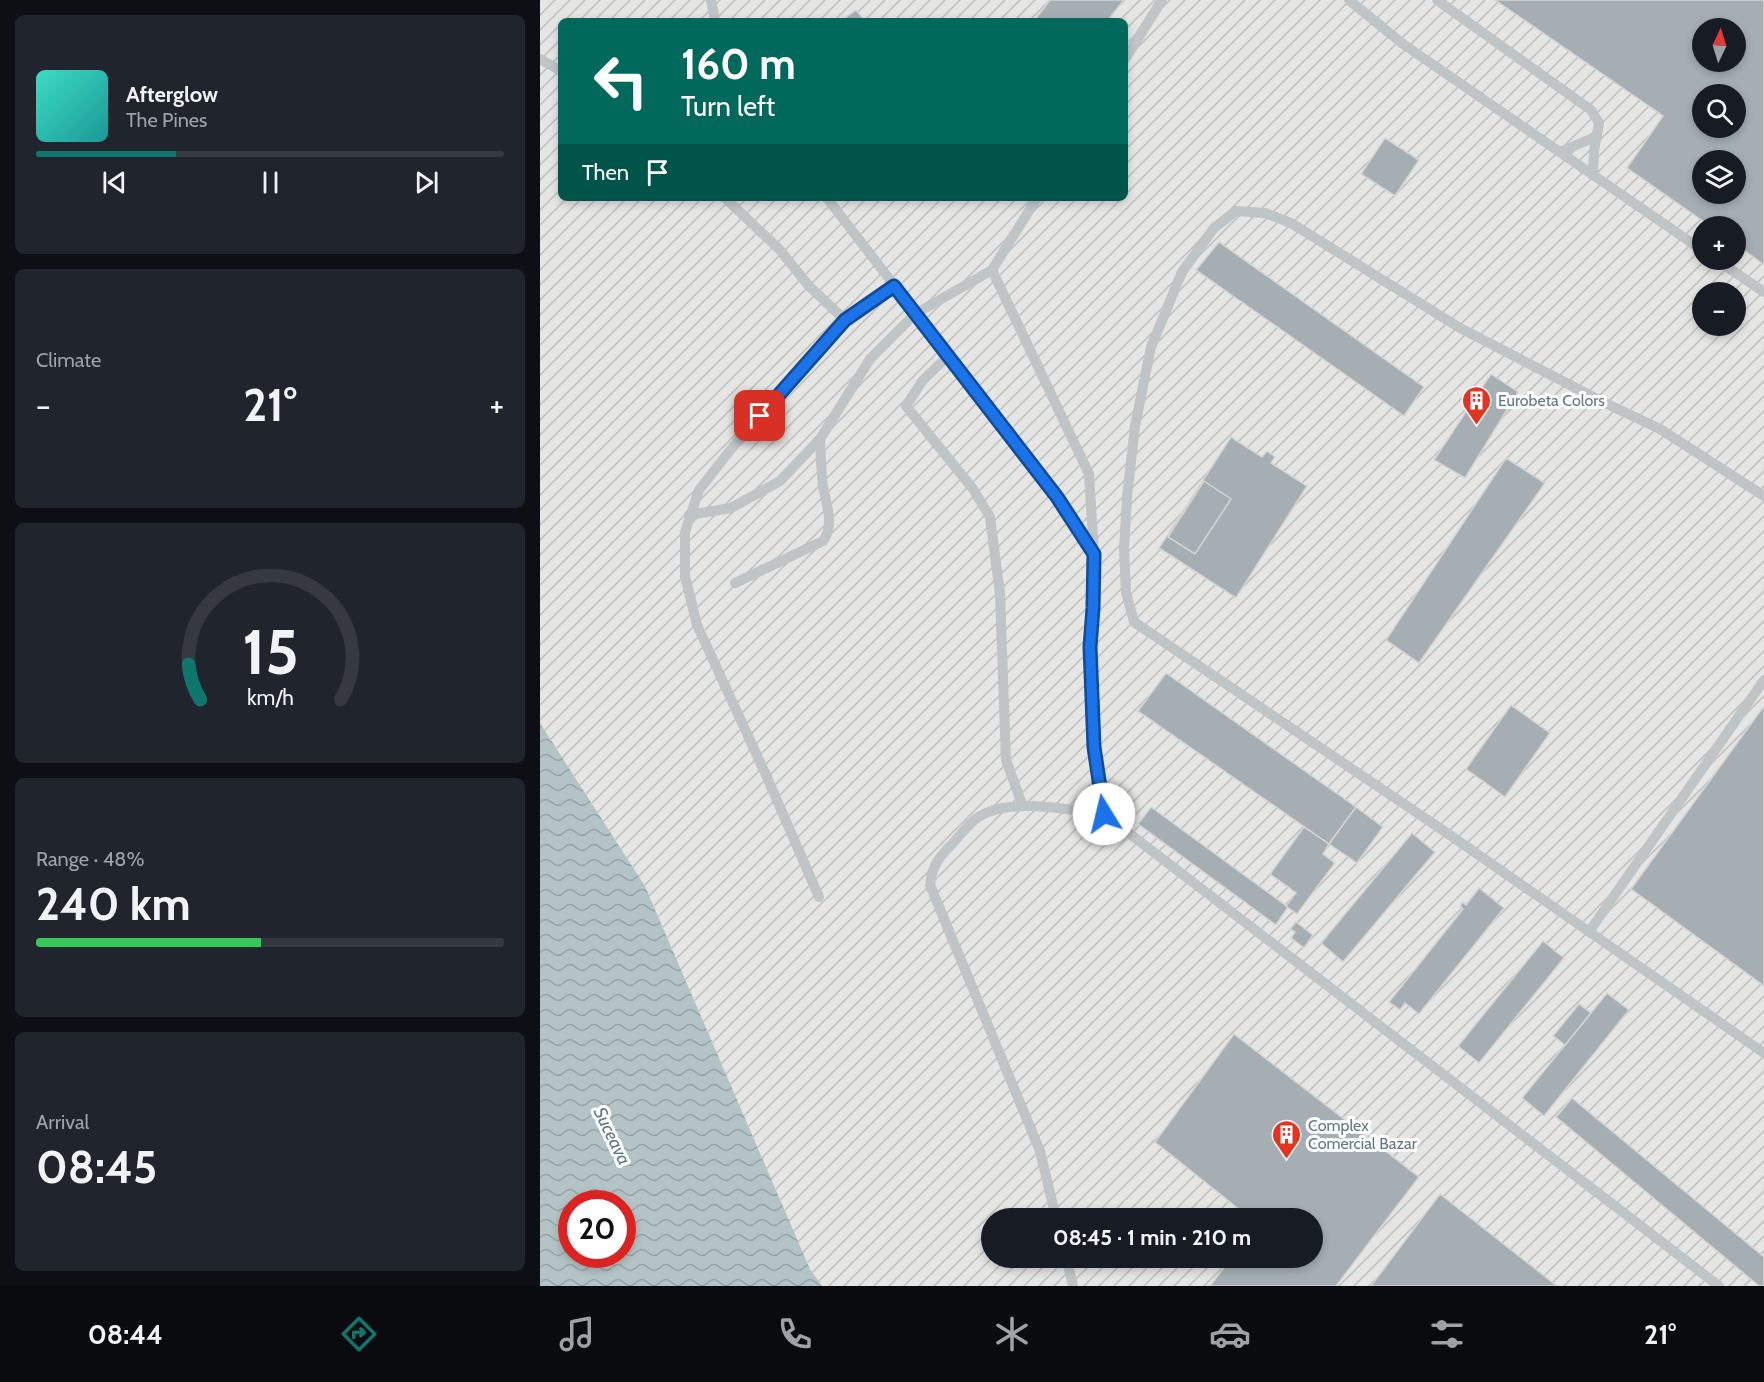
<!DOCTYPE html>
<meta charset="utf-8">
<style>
body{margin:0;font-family:Cabin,sans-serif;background:#20242c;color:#f1f3f6;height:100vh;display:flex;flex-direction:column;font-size:22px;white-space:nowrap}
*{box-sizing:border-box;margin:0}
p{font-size:20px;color:#9ea1a6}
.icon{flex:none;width:33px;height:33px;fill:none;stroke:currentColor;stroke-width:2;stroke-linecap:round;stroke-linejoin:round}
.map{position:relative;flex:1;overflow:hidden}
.panel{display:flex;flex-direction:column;gap:15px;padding:15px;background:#0d0f14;width:540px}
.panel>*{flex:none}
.top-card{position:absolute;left:18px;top:18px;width:570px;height:183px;border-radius:9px;box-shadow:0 3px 9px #0003;background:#00695c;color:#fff;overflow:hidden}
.needle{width:39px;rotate:4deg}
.controls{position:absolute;left:1152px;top:18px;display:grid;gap:12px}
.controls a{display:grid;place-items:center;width:54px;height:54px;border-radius:50%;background:#171b24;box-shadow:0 3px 9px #0003;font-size:30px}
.speed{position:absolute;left:18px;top:1190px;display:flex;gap:12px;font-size:30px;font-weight:700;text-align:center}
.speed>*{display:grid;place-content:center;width:78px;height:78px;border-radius:50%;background:#171b24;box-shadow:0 3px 9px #0003;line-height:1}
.speed .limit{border:9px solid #d22;background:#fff;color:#111}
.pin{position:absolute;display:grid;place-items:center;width:51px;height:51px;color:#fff;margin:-26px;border-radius:12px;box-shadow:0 3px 9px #0006}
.me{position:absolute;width:66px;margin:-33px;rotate:351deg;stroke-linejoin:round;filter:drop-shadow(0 0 4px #0008)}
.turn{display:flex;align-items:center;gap:21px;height:126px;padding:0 24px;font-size:27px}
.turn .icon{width:78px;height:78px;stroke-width:2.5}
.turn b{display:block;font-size:42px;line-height:51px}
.then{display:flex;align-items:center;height:57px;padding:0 24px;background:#0003;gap:12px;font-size:22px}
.big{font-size:45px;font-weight:700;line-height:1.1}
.panel .widget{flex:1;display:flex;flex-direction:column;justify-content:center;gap:9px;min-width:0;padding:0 21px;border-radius:9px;background:#20242c}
.panel .dial{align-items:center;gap:0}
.dial svg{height:156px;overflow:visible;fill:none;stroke:#363941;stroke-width:7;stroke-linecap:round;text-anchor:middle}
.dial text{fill:#f1f3f6;stroke:none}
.song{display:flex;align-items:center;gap:18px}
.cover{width:72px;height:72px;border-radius:9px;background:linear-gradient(135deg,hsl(170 70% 55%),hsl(180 70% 35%))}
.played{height:6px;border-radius:3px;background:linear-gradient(90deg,#0f766e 30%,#363941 30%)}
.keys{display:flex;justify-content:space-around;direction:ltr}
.heat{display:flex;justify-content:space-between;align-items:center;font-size:33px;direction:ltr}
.charge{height:9px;border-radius:4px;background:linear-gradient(90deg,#34c759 48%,#363941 0)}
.trip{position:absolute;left:441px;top:1208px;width:342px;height:60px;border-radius:30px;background:#171b24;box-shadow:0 3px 9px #0003;font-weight:700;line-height:60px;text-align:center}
.tabs{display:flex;height:96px;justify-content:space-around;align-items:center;background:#090b0e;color:#9ea1a6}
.tabs .icon{width:42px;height:42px}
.tabs .on{color:#0f766e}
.tabs b{font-size:27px;color:#f1f3f6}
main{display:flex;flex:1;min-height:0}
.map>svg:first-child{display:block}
</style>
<main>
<section class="panel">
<div class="widget">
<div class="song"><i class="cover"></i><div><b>Afterglow</b><p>The Pines</p></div></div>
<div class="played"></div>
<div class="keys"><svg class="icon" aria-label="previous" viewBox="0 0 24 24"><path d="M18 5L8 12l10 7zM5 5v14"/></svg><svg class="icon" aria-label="pause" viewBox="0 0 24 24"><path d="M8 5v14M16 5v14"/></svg><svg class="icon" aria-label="next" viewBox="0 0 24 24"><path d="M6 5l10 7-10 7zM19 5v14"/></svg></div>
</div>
<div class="widget"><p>Climate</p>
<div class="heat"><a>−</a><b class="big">21°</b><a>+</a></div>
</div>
<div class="widget dial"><svg viewBox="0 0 100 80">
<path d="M14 69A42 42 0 1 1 86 69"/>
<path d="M14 69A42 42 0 0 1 8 51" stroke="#0f766e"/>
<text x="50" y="56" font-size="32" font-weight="700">15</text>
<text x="50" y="72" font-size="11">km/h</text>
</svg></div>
<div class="widget"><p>Range · 48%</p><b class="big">240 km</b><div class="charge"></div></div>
<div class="widget"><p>Arrival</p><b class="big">08:45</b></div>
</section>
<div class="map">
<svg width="1224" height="1286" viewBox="0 0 1224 1286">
<defs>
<pattern id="industrial-furrows" width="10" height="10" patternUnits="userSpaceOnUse" patternTransform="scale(1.5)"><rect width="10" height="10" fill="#e5e5e3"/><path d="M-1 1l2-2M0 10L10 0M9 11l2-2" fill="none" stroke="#bdbebd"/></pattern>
<pattern id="water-waves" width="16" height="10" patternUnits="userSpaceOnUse" patternTransform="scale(1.5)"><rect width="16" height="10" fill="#b4c4c6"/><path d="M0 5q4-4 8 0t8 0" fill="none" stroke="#96a4a6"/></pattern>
</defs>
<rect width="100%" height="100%" fill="#f4f4f0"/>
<!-- industrial -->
<path fill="url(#industrial-furrows)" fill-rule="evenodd" d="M0 0H1224V1286H282L270 1269 105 886 0 723ZM21 21H585V198H21ZM1162 28H1196V62H1162ZM1162 94H1196V128H1162ZM1162 160H1196V194H1162ZM1162 226H1196V260H1162ZM1162 292H1196V326H1162ZM452 1218H772V1257H452Z"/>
<!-- water -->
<path fill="url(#water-waves)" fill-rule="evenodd" d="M0 723 105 886 270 1269 282 1286H0ZM32 1203H82V1254H32Z"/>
<!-- building -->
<g fill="#a5afb3" stroke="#d5d5d3" stroke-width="1.5" fill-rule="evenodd">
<polygon points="510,0 584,0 567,21 494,21"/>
<path d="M955 0H1224V265L1196 244V226H1170L1087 168 1123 116ZM1162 28H1196V62H1162ZM1162 94H1196V128H1162ZM1162 160H1196V194H1162Z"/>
<polygon points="316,10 325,21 301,21"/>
<polygon points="845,138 879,160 855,196 821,174"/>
<polygon points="679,242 884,387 864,416 656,270"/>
<polygon points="951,374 978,392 925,478 894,460"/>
<polygon points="691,437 722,457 727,451 735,457 731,463 767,486 696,598 619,548"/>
<polygon points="966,458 1005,483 879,663 846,640"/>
<polygon points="664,481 691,499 655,554 628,537"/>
<polygon points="626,673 816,807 789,844 598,711"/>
<polygon points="971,705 1010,733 965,797 926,769"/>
<polygon points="1224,706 1224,986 1091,889"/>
<polygon points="611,807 748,907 736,925 598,824"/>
<polygon points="816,807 843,827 817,863 789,844"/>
<polygon points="764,827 789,844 783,854 795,863 757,914 746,906 756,893 730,874"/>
<polygon points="872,833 895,852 803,962 781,943"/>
<polygon points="939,888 964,908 879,1014 865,1003 860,1010 849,1002 923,909 920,906 923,902 926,905"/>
<polygon points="756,922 773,935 764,948 751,938 755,932 750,929"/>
<polygon points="1003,941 1024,958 939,1063 918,1046"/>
<polygon points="1067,993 1089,1010 1004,1116 982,1098"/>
<polygon points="1039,1004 1051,1013 1025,1045 1013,1036"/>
<polygon points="694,1034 879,1177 796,1286 670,1286 692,1257 772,1257 772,1218 710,1218 615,1142"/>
<polygon points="1032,1098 1224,1257 1224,1286 1219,1286 1016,1117"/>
<polygon points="900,1194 1017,1286 831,1286"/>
</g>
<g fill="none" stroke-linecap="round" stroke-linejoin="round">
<!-- lane -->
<g stroke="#bfc4c6" stroke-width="10">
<polyline points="171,0 175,21"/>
<polyline points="809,0 863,44 1162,250"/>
<polyline points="897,0 1051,110 1059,123 1054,151 1053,175"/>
<polyline points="0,59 21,71"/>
<polyline points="585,59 622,0"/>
<polyline points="1020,152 1057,136"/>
<polyline points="185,198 239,249 269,286 305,320 192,448 159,490 145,532 145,576 157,625 226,775 279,897"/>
<polyline points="287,198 517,497 554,554"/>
<polyline points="497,198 452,270 549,474 554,554 553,607 550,647 554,747 564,814 1179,1286"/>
<polyline points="1177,260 1224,292"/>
<polyline points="305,320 354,286"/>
<polyline points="408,356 383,380 366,406 433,489 450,517 460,594 466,760 482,804"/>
<polyline points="1224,496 1120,429 1063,402 920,328 751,223 725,213 696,211 674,228 642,272 611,347 595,426 587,497 584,549 586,592 594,622 904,831 1224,1053"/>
<polyline points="149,515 191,508 240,481 280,439 330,359 375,314 452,270"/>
<path d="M195 583 283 541C295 525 286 504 283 486 281 471 281 455 280 439"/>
<polyline points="1049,932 1224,680"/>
<path d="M516 1218 500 1151 390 885C392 865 400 856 414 842 420 835 426 827 433 821 464 795 527 810 564 814"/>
<polyline points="526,1257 533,1286"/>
</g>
</g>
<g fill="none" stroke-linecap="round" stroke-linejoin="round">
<defs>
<polyline id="route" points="220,416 305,320 354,286 517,497 554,554 553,608 550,647 554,747 564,814"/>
</defs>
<!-- route casing -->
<use href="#route" stroke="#114b97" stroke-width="15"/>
<!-- route -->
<use href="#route" stroke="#1a73e8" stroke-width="10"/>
</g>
<!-- icons -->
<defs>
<symbol id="building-pin" viewBox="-11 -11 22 30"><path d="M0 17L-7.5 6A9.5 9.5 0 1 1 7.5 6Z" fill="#e43320" stroke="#fff"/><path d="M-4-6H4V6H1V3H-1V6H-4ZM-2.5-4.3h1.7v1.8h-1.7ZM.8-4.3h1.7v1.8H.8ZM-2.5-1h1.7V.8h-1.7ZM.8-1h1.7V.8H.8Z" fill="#fff"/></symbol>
</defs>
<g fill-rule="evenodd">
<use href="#building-pin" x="920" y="384" width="33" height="45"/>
<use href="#building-pin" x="730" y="1118" width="33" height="45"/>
</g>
<g text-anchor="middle" stroke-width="6" stroke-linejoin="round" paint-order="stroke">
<!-- poi labels -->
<g font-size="16" fill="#637881" stroke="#fff" text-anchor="start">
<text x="958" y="406">Eurobeta Colors</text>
<text x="768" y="1131">Complex<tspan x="768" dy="18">Comercial Bazar</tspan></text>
</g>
<!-- water labels -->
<g font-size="18" font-style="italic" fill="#5f7b7f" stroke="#fff">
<text transform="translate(72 1136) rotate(64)" y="6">Suceava</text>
</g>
</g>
</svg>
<div class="controls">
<a><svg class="needle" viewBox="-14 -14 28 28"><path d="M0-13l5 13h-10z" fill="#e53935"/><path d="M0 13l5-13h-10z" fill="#9ea1a6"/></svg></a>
<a><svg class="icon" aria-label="search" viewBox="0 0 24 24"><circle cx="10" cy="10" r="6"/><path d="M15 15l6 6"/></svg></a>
<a><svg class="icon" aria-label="layers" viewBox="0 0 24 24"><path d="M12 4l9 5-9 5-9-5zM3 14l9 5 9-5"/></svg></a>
<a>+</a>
<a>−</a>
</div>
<div class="speed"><div class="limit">20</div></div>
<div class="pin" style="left:220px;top:416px;background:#d93025"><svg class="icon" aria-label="arrive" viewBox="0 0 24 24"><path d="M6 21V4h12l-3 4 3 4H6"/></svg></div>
<svg class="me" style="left:564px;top:814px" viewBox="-20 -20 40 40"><circle r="19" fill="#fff"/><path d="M0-13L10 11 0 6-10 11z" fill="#1a73e8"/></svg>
<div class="trip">08:45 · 1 min · 210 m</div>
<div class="top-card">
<div class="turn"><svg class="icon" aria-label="left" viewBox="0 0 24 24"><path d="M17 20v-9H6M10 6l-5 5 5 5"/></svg><div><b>160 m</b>Turn left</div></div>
<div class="then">Then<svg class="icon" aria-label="arrive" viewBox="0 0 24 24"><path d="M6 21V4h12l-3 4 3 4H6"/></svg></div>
</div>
</div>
</main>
<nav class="tabs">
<b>08:44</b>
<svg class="icon on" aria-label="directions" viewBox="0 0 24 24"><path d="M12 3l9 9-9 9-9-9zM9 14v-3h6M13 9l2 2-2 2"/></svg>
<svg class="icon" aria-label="music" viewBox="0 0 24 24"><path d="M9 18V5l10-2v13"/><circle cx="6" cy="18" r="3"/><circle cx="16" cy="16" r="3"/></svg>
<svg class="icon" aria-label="phone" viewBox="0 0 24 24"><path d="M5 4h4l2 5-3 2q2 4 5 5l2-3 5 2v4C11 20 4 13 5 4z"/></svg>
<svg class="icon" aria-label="climate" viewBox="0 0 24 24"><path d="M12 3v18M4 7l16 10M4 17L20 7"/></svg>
<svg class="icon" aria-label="car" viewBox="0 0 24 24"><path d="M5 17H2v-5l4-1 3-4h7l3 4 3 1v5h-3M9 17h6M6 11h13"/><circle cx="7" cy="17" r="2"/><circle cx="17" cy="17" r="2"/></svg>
<svg class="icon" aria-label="filters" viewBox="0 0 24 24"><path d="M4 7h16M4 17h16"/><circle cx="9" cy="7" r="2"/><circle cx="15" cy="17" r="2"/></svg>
<b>21°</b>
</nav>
